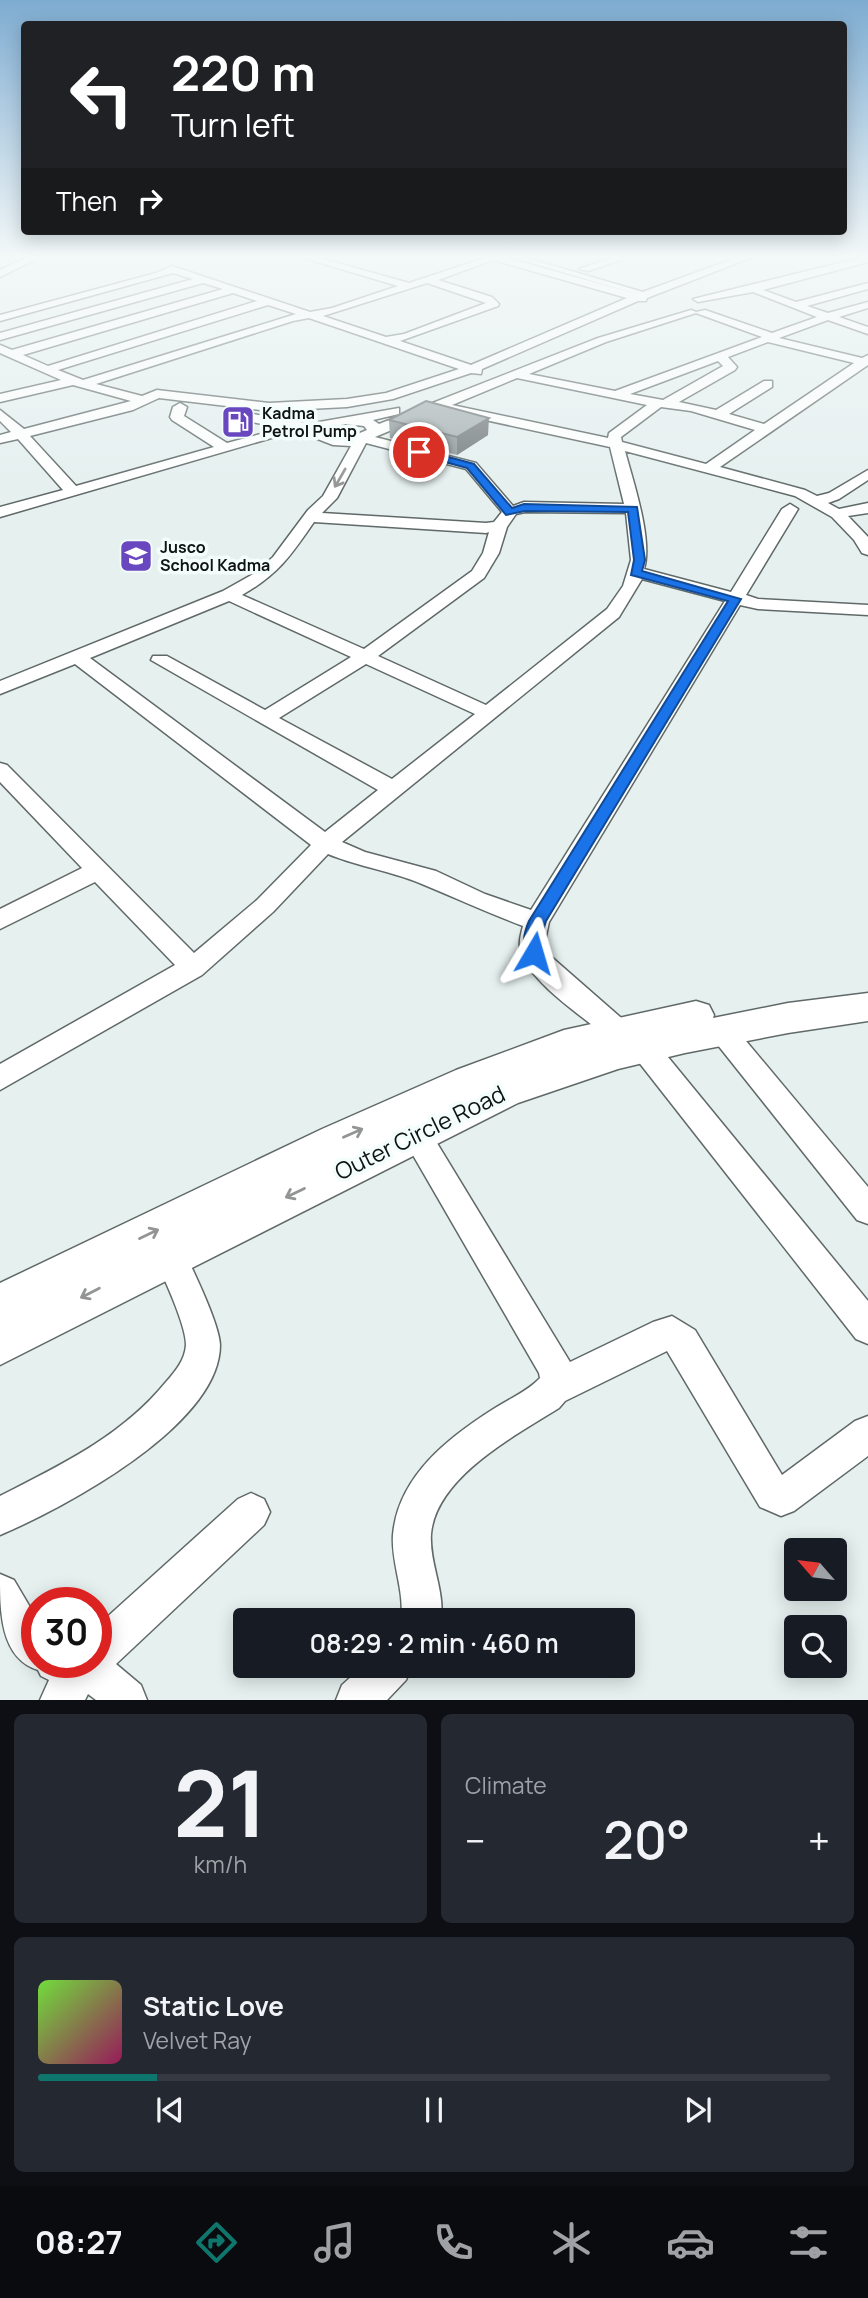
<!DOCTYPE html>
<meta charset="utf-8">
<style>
body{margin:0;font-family:Manrope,sans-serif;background:#242831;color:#f1f3f6;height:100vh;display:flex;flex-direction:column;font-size:26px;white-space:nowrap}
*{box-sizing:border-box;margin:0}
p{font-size:23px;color:#9ea1a6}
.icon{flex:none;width:38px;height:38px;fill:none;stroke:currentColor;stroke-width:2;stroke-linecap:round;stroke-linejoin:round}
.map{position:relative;height:1700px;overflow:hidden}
.sheet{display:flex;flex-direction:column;gap:14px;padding:14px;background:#0d0f14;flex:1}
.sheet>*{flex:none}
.guide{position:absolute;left:21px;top:21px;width:826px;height:214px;border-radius:7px;box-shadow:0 4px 18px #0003;background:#202124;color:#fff;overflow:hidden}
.needle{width:46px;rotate:298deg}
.fabs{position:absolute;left:784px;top:1538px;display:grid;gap:14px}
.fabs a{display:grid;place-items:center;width:63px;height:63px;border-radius:7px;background:#171b24;box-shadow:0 4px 18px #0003;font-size:35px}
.speed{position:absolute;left:21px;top:1587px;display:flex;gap:14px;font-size:35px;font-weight:700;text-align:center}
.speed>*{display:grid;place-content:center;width:91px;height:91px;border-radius:50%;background:#171b24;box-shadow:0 4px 18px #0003;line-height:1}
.speed .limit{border:10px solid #d22;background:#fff;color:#111}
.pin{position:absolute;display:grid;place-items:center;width:60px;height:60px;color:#fff;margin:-30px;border:4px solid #fff;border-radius:50%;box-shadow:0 2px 7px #0007}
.me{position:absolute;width:77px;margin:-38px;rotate:7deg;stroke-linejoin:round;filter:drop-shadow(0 0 5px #0008)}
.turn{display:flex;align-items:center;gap:24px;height:147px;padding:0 35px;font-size:32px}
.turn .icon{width:91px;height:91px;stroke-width:2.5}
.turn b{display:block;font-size:49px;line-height:60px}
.then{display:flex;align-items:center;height:66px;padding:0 35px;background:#0003;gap:14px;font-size:26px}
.big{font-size:52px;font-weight:600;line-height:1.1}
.sheet .widget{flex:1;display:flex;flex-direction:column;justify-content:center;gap:10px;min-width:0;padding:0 24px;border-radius:10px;background:#242831}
.sheet .dial{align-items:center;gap:0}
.dial b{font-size:91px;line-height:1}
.song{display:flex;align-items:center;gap:21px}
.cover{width:84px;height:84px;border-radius:10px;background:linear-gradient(135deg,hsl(100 70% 55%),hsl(330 70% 35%))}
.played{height:7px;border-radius:4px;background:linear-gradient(90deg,#0f766e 15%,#363941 15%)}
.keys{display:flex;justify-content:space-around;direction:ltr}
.heat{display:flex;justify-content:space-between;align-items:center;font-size:38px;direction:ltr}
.sheet .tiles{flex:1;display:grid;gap:14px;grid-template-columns:1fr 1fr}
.widget:last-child{grid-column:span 2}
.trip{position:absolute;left:233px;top:1608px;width:402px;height:70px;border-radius:7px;background:#171b24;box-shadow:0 4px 18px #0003;font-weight:600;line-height:70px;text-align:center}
.menu{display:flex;height:112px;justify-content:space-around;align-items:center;background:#090b0e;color:#9ea1a6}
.menu .icon{width:49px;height:49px}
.menu .current{color:#0f766e}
.menu b{font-size:32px;color:#f1f3f6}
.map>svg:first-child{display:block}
</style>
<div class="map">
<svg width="868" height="1700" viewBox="0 0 868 1700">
<rect width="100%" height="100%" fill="#e5f0ef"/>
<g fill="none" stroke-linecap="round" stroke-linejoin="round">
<defs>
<polygon id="pedestrian" points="505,255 517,255 653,295 646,297"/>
<g id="minor">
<polygon points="32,255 45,255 0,277 0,270"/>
<path d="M294 255H309L409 283 485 258 481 255H496L637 294 744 255H758L647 298 646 301H638L482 369 481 374 471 373 393 399 347 407 269 411 159 398 133 410 30 436 76 486 214 447 172 420 170 417 173 407 180 403 187 407 184 416 227 443 283 428 236 419 234 416 241 412 317 425 319 422 399 408V414L373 420 379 424 598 338 691 310 696 312 705 310 772 333 817 317 753 292 698 302 693 299 868 256V262L763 290 796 302 868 283V289L807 306 828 313 868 302V308L839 317 868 327V334L828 320 779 338 862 358 868 355V365L720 467 805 490 817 496 829 493 868 470V480L839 499 828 503 839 509 868 503V513L848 516 868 537V555L862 553 854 540 832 517 795 496 625 451C633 481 653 540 644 569L731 592 782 509 790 504 798 509 746 595 758 599 868 605V615L758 609 740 605 549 922 545 941 548 954 627 1023 631 1031 627 1039 618 1042 609 1039C583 1016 533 985 521 953 518 944 521 934 523 926 488 913 456 898 422 884 392 871 359 867 328 854L273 912 202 975 0 1090V1064L175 965 95 882 0 929V909L82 868 0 782V763L7 765 194 953 257 900 311 845 75 664 0 694V681L223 591 255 573 273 557 308 510 323 496 351 446 333 445 315 438 313 433 299 430 0 517V507L63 490 18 439 0 443V435L11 432 0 421V410L24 429 131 401 73 385 0 402V394L61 380 0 353V345L12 350 223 289 203 283 0 340V333L193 279 173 273 0 321V315L156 273 172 266 310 312 332 308 398 286ZM493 260 627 298 471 365 400 341 498 306 499 304 492 297 438 280ZM427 283 486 303 404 334 386 337 323 316ZM233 293 257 301 48 366 23 355ZM268 305 296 314 83 380 58 370ZM696 313 762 337 615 391 529 374 606 342ZM309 318 459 369 386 393 347 399 269 403 157 390 142 396 96 384 293 321ZM768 342 854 363 764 424 729 414 772 387V381H764L716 410 679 402 735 370 737 367 728 357ZM718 361 723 366 663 400 630 394ZM517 378 647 405 609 433 608 438 452 405ZM661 407 691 411 755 430 706 464 622 442 621 437ZM439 410 610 447 624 504 524 502 513 506 476 463 375 437ZM345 424 364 426 367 430 348 438 327 433 329 428ZM366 443 466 469 502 512 494 522 486 523 322 513 337 498ZM525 512 626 513 631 560 623 586 607 609 486 705 378 656 484 578 499 553 507 527 516 514ZM314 522 486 533 489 532 483 553 472 571 364 649 242 595C279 574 291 555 314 522ZM642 579 725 601 531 910 485 894 436 871 365 852 342 842 619 617ZM229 601 351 657 265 710 167 656H153L151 660 378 790 325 832 90 658ZM366 664 475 714 392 779 279 718Z"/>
<polygon points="620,255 635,255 588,271 579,269"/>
<polygon points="722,1020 731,1023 868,1187 868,1224 857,1220 713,1039 709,1031 713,1023"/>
<polygon points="644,1037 654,1040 868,1301 868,1344 856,1339 634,1056 630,1048 634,1040"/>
<path d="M416 1121 426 1125 570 1362 653 1322 672 1316 695 1330 782 1475 855 1421 868 1416V1456L794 1511 781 1516 760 1507 667 1351 565 1401 559 1408C516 1435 436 1477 431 1534 429 1563 445 1590 441 1620H401C405 1590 391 1563 393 1535 398 1476 449 1437 495 1408 509 1399 528 1391 540 1378L539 1373 406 1143 402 1134 406 1125Z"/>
<path d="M170 1240 181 1244C191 1267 219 1322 220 1345 220 1425 64 1508 0 1535V1496C61 1465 122 1436 166 1382 175 1372 185 1360 186 1345 186 1324 163 1277 154 1255L159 1244Z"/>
<path d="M251 1493 264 1499 270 1512 264 1525 116 1664 141 1685 147 1700H96L88 1694 85 1700H40L49 1680 41 1676 38 1670C0 1658 0 1611 0 1574L14 1580 37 1619V1662H96V1627L238 1499Z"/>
<polygon points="363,1666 412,1666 406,1680 387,1700 336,1700 342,1685"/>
</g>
<polygon id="secondary" points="868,993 868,1021 788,1033 685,1053 618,1069 518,1103 0,1365 0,1283 322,1129 456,1070 564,1030 696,1001 709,1005 714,1015 713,1018 788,1003"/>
</defs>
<!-- pedestrian casing -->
<use href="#pedestrian" stroke="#606968" stroke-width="3"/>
<!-- minor casing -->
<use href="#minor" stroke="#606968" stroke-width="3"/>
<!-- secondary casing -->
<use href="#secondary" stroke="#606968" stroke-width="3"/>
<!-- pedestrian -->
<use href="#pedestrian" fill="#fff" fill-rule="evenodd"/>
<!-- minor -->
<use href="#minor" fill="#fff" fill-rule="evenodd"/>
<!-- secondary -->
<use href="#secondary" fill="#fff" fill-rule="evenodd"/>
</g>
<!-- wall -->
<polygon fill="#90999b" points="389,420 488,435 457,455 390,438"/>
<!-- shaded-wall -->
<polygon fill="#767d7e" points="489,418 488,435 457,455 457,437"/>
<!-- building -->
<polygon fill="#a8b2b4" stroke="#767d7e" stroke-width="2" points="426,401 489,418 457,437 389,420"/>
<!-- one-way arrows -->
<defs><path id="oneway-shaft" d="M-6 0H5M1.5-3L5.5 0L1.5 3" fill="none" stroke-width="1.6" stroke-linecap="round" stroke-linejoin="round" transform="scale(1.75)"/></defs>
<g stroke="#939594">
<use href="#oneway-shaft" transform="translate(340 478) rotate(120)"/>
<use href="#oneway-shaft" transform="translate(353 1133) rotate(-24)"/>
<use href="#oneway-shaft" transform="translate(295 1193) rotate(154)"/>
<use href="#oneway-shaft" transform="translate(149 1234) rotate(-26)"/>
<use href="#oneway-shaft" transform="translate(90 1293) rotate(153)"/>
</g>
<!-- sky -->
<linearGradient id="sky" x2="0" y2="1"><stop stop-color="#7eacd1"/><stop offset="0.52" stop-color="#f3f8f8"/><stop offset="1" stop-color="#f3f8f8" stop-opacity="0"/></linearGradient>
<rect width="868" height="493" fill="url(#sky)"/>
<!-- route -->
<path fill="#1a73e8" stroke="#114b97" stroke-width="2" d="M419 449 474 464 512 508 524 504 637 507 645 560 642 571 741 599 546 921 541 937 543 953 540 957H528C521 945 524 933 529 921L728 601 631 575 634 560 628 512 525 511 506 515 467 468 416 454 414 452Z"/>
<!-- icons -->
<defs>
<symbol id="fuel-square" viewBox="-11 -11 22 22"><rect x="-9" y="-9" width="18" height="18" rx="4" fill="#6847bf" stroke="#f2fdfc"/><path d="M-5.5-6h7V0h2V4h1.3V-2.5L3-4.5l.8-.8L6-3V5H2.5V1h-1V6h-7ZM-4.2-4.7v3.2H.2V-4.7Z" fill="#fff"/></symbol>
<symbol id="school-square" viewBox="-11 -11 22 22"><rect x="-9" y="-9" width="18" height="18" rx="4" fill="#6847bf" stroke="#f2fdfc"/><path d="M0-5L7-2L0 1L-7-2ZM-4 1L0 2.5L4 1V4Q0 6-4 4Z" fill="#fff"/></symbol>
</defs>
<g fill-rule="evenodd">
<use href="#fuel-square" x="219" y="403" width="38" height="38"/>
<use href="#school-square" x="117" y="537" width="38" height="38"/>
</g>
<g text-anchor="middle" stroke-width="7" stroke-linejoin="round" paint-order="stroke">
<!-- far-poi labels -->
<g font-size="16" font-weight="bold" fill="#0f1312" stroke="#f2fdfc" text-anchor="start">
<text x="262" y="419">Kadma<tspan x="262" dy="18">Petrol Pump</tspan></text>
<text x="160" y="553">Jusco<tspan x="160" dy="18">School Kadma</tspan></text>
</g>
<!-- near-street labels -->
<g font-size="23" fill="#0f1312" stroke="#f2fdfc">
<text transform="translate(420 1133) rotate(-26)" y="8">Outer Circle Road</text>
</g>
</g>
</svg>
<div class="fabs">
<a><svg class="needle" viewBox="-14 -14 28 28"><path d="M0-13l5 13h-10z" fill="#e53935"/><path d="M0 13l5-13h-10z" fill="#9ea1a6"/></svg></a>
<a><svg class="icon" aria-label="search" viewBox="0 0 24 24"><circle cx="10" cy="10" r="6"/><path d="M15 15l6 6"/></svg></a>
</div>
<div class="speed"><div class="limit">30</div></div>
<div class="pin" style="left:419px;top:452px;background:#d93025"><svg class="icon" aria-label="arrive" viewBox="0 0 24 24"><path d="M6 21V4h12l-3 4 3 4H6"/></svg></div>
<svg class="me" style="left:534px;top:953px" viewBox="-20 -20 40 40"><path d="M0-17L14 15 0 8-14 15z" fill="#1a73e8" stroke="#fff" stroke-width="4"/></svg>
<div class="trip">08:29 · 2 min · 460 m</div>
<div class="guide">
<div class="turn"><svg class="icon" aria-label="left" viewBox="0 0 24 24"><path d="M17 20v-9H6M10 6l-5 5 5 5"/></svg><div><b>220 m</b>Turn left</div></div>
<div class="then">Then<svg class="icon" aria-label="right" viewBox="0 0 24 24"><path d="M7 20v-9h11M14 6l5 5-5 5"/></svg></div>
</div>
</div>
<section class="sheet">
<div class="tiles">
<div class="widget dial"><b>21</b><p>km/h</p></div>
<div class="widget"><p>Climate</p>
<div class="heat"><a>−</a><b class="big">20°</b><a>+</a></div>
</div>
<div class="widget">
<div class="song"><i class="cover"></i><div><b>Static Love</b><p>Velvet Ray</p></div></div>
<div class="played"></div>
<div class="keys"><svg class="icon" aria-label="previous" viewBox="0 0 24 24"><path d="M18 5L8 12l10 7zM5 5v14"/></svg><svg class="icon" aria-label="pause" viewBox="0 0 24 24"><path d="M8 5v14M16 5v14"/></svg><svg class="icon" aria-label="next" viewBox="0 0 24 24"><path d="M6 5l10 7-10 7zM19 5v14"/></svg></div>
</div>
</div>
</section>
<nav class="menu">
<b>08:27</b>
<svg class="icon current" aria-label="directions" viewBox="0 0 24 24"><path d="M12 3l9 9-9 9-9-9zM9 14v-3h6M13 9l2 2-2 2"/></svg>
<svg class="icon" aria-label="music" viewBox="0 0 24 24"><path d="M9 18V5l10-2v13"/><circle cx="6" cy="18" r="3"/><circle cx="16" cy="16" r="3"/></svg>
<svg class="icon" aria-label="phone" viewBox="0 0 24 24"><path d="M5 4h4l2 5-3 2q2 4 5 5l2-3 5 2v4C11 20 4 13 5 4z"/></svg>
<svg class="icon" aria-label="climate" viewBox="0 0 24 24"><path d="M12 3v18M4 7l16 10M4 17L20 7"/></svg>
<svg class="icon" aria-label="car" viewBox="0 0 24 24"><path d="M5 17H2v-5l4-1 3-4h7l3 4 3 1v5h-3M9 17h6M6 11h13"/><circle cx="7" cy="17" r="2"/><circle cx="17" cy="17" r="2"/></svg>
<svg class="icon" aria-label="filters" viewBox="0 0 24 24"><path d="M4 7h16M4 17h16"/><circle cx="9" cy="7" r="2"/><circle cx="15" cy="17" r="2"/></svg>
</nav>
